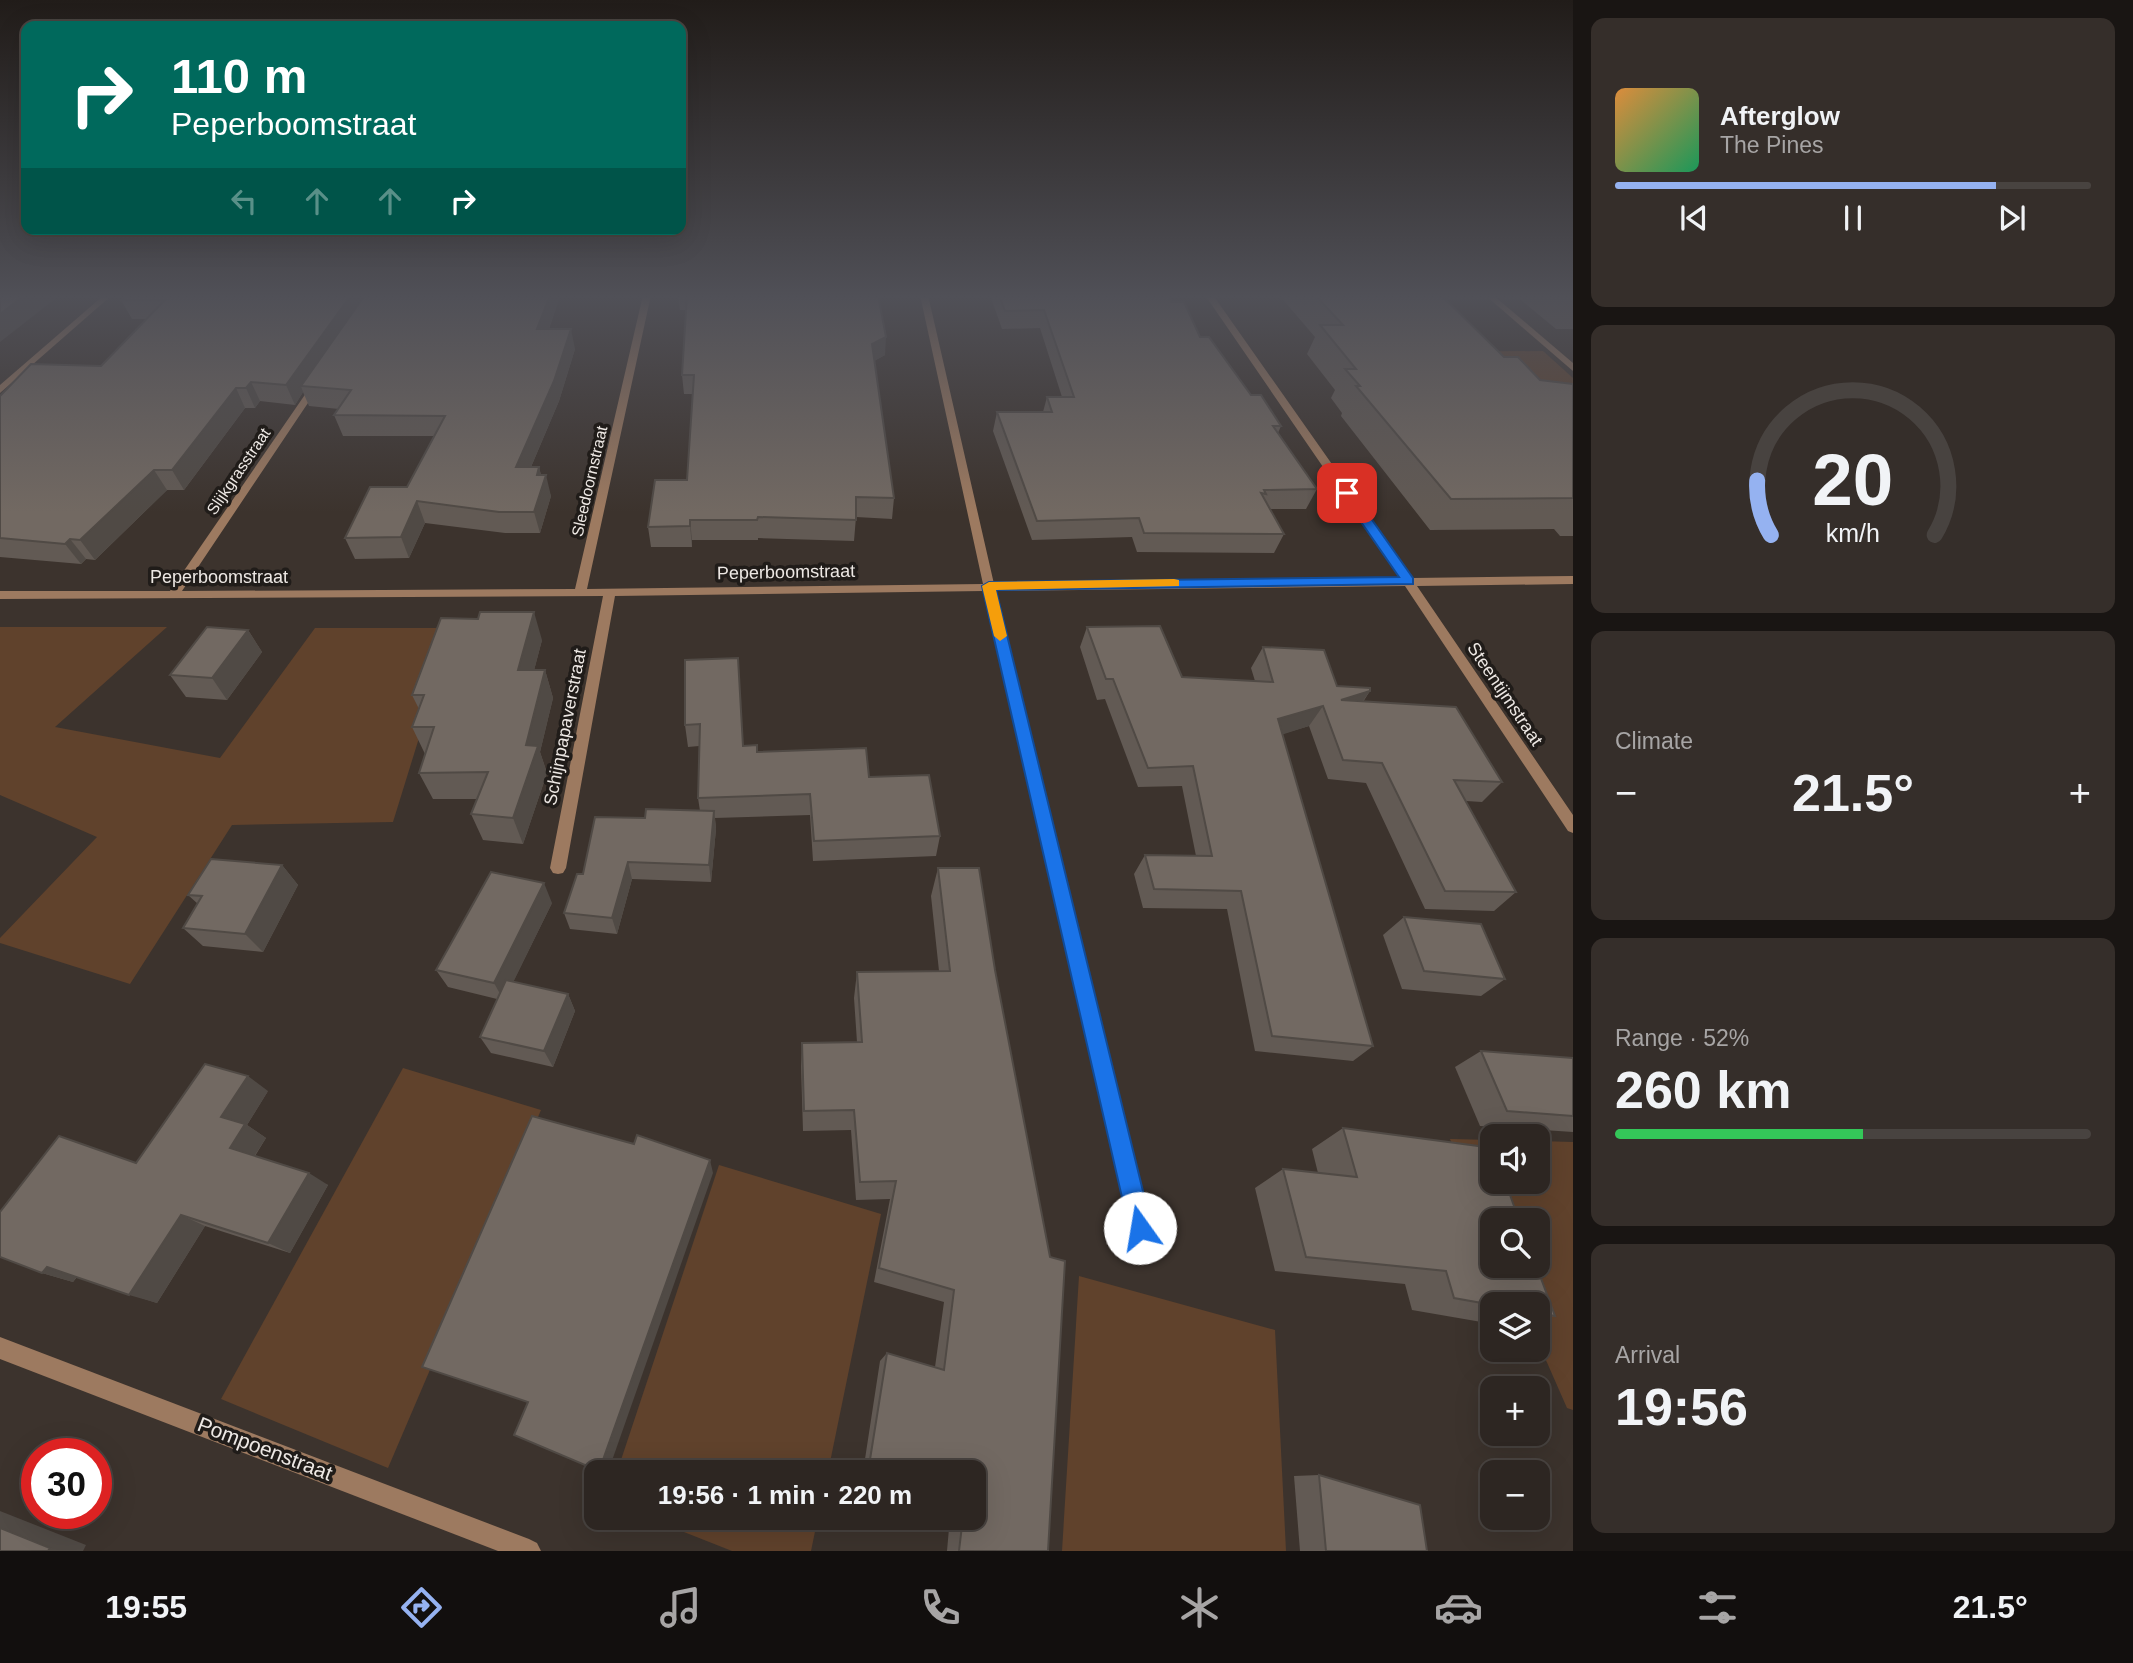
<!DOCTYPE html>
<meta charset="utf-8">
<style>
body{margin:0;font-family:Arial,sans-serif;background:#352e2a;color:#f1f3f6;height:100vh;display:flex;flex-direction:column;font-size:26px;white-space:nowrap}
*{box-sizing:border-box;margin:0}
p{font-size:23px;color:#a7a5a5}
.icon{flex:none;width:38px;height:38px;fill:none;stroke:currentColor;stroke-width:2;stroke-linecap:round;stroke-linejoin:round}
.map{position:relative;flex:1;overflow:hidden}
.side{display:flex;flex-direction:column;gap:18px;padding:18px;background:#191513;width:560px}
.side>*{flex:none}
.hud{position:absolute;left:21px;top:21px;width:665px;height:214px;border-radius:14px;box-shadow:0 7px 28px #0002,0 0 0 2px #484340;background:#00695c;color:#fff;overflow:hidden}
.tools{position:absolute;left:1480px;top:1124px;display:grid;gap:14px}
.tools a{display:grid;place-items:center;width:70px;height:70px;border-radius:14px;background:#2d2622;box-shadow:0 7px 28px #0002,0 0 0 2px #484340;font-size:35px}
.speed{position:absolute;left:21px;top:1438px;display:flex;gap:14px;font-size:35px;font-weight:700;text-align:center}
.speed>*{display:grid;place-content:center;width:91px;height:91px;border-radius:50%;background:#2d2622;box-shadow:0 7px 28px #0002,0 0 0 2px #484340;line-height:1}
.speed .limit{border:10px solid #d22;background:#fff;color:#111}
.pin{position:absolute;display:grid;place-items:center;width:60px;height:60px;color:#fff;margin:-30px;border-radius:14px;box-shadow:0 4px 10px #0006}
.me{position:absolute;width:77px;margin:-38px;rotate:347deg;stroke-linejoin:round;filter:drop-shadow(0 0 5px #0008)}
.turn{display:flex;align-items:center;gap:24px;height:147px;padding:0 35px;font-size:32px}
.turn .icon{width:91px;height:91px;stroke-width:2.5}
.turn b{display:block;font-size:49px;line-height:60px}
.lanes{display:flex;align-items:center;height:66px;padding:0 35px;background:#0003;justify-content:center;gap:35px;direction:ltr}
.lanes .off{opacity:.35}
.big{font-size:52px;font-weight:700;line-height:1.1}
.side .card{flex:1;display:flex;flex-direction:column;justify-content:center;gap:10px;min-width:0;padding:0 24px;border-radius:14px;background:#352e2a}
.side .dial{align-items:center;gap:0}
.dial svg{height:182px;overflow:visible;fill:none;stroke:#484340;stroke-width:7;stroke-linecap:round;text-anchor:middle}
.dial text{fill:#f1f3f6;stroke:none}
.song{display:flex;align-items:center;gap:21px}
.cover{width:84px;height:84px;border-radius:10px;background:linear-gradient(135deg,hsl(30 70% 55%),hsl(150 70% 35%))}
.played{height:7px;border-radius:4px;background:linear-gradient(90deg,#95b2f1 80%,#484340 80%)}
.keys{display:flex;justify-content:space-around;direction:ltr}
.heat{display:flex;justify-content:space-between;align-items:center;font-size:38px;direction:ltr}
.charge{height:10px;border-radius:5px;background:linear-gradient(90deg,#34c759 52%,#484340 0)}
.trip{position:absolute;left:584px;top:1460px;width:402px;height:70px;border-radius:14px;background:#2d2622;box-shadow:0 7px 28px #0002,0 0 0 2px #484340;font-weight:700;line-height:70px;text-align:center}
.menu{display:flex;height:112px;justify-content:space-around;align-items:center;background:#120f0e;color:#a7a5a5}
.menu .icon{width:49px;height:49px}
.menu .current{color:#95b2f1}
.menu b{font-size:32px;color:#f1f3f6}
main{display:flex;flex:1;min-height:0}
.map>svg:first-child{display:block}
</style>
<main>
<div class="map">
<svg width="1573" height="1551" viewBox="0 0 1573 1551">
<rect width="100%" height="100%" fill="#3c332d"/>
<!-- green -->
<g fill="#60422c">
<polygon points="1543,351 1573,378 1573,387 1401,352"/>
<polygon points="0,627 167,627 55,727 220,758 315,628 453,628 393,822 232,825 130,984 0,943 0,938 97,837 0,795"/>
<polygon points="403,1068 541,1110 388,1468 221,1399"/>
<polygon points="1450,1139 1493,1140 1493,1181 1538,1181 1538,1141 1573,1142 1573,1410 1567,1408 1538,1342 1538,1304 1505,1265 1538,1265 1538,1220 1493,1220 1493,1238"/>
<polygon points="719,1165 881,1214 828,1472 617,1472"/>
<polygon points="1079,1276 1275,1330 1286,1551 1062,1551"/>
<polygon points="646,1517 818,1517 811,1551 732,1551"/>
</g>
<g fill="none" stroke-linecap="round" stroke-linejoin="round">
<!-- minor -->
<g fill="#9d7a60" fill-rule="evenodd">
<polygon points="104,295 112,295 0,393 0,385"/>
<polygon points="643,295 651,295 587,589 983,584 920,295 928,295 994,584 1400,579 1205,295 1213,295 1412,578 1573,576 1573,584 1417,586 1573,815 1573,833 1568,831 1405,586 996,591 1150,1228 1147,1235 1140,1238 1133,1235 1130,1228 984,591 615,596 566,868 563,873 558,874 553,873 550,868 603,596 0,599 0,591 170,591 313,383 316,382 320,385 182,591 575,589"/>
<polygon points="1485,295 1493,295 1573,363 1573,371"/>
<polygon points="0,1337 529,1539 537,1543 541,1551 498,1551 0,1359"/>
</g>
</g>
<!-- wall -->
<g fill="#625a54">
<polygon points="678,295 878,295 885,355 874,361 894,498 892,519 856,517 854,541 758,538 758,540 692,540 692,547 651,547 648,527 687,480 693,394 684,394 682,375 686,310 680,310"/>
<polygon points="990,295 1169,295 1171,302 1200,337 1251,395 1281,426 1278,433 1317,489 1306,509 1270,509 1284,534 1274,553 1137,552 1132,537 1032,540 993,431 997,412 1043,412 1047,397 1062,397 1040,328 1002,329"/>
<polygon points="1279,295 1490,295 1487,300 1446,300 1504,357 1540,380 1573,384 1573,536 1560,536 1554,529 1430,530 1341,416 1342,413 1331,398 1335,390 1307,354 1315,337"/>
<polygon points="1496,295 1573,295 1573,329 1556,329 1521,300 1503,300"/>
<polygon points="560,296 549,329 575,349 559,401 531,467 539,467 541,475 551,496 540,533 505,533 425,523 409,558 355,559 345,538 407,487 434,436 343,436 334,415 339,409 309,406 303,392 295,405 260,401 255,408 245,408 184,490 167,490 95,560 86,559 81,564 0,557 0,396 101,366 147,319 132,319 121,300"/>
<polygon points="1087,627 1182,677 1255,681 1251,668 1263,647 1337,686 1370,691 1363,702 1502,782 1482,802 1466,801 1516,892 1494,911 1425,909 1366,783 1328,779 1309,726 1282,734 1373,1046 1353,1061 1255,1051 1227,909 1143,908 1134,874 1145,855 1196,856 1182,786 1138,787 1105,699 1097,700 1080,647"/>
<polygon points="248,630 262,652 227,700 186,697 170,675"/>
<polygon points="542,640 534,670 545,670 553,698 540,752 547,773 523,844 483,840 471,814 477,799 433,799 419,773 425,754 412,727 419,709 412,695"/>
<polygon points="685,660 743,746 757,752 869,777 940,836 936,856 813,861 810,815 715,818 716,829 711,882 632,879 617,934 570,929 564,913 583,874 645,818 700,811 698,798 699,746 688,747 685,725"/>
<polygon points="282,865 298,885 263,952 203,946 183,928 198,904 188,895"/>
<polygon points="938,868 1048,1551 947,1551 950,1517 975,1517 975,1472 863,1472 880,1361 887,1353 935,1367 944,1302 874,1282 890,1199 856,1200 851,1130 803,1131 801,1066 802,1043 857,1042 854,998 857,972 939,971 931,896"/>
<polygon points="552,903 513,982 568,994 575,1011 553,1067 491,1053 480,1037 497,999 448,987 436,970"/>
<polygon points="1404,917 1505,979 1481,996 1402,989 1383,935"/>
<polygon points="1481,1051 1573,1058 1573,1132 1480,1126 1455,1067"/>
<polygon points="268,1091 247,1125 266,1138 255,1156 328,1185 290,1253 205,1226 157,1303 77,1277 73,1282 42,1273 136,1163"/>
<polygon points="1343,1128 1555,1316 1538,1319 1538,1304 1493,1304 1493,1324 1412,1310 1405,1284 1275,1271 1255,1188 1283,1169 1318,1173 1312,1149"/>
<polygon points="1319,1475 1427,1551 1300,1551 1294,1476"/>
</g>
<!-- shaded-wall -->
<g fill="#504a45">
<polygon points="25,295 60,295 0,342 0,314"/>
<polygon points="351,295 361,295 364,303 301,386 303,392 295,405 286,385"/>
<polygon points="550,295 560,295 560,296 542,349 537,329"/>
<polygon points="571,329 575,349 559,401 522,488 516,467"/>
<polygon points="886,337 885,355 870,363 872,344"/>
<polygon points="251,382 260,401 255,408 246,388"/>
<polygon points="236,388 245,408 184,490 172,470"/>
<polygon points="539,467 543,484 546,475 551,496 540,533 534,512 537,475"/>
<polygon points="154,470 167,490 95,560 80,540"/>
<polygon points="417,501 425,523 409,558 401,537"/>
<polygon points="690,520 692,540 692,547 690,526"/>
<polygon points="70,539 86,559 81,564 65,544"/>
<polygon points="534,612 542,640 527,698 518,670"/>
<polygon points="248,630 262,652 227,700 212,678"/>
<polygon points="545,670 553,698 540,752 547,773 523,844 513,818 526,745"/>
<polygon points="1370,691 1355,712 1341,700"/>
<polygon points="1323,706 1309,726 1265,740 1278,719"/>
<polygon points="714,811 716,829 711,882 709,865"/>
<polygon points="628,862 632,879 617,934 612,918"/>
<polygon points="282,865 298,885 263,952 245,934"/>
<polygon points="544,883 552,903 504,1001 494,983"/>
<polygon points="568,994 575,1011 553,1067 544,1051"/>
<polygon points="248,1076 268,1091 247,1125 266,1138 251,1161 230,1148 221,1117"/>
<polygon points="710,1160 713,1173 608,1472 599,1471"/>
<polygon points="309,1173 328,1185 290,1253 268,1243"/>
<polygon points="181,1215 205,1226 157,1303 129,1295"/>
<polygon points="47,1267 77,1276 73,1282 42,1273"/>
<polygon points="0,1511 86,1545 83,1551 48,1551 0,1528"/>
</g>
<!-- building -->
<g fill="#726962" stroke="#504a45" stroke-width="2">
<polygon points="0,295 25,295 0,314"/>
<polygon points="127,295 351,295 286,385 251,382 246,388 236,388 172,470 154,470 80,540 70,539 65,544 0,538 0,396 31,364 101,366 165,300 121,300"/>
<polygon points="365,295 550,295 537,329 571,329 554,381 516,467 539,467 537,475 546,475 534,512 499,512 417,501 401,537 345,538 370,487 407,487 445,416 334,415 351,390 301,386"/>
<polygon points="687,295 878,295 886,337 872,344 894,498 856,497 856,520 758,517 757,520 690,520 690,526 648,527 655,480 687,480 694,375 682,375"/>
<polygon points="999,295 1169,295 1171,302 1184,302 1200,337 1209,337 1251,395 1261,395 1281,426 1273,426 1317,489 1264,490 1266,494 1261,493 1284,534 1144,533 1139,518 1037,521 997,412 1052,412 1047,397 1074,397 1044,310 1005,311"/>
<polygon points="1315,295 1441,295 1504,357 1518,357 1540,380 1573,384 1573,498 1451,499 1356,386 1360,386 1345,369 1356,369 1320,325 1343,325"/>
<polygon points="480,612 534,612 518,670 545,670 526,745 538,746 513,818 471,814 488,772 419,773 434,727 412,727 424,695 412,695 441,618 478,619"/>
<polygon points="1160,626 1182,677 1273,682 1263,647 1324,650 1337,686 1370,688 1370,691 1341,700 1456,707 1502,782 1454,780 1516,892 1445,891 1382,763 1343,760 1323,706 1278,719 1373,1046 1272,1036 1241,891 1154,889 1145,855 1212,856 1193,766 1148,768 1113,679 1106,679 1087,627"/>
<polygon points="207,627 248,630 212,678 170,675"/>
<polygon points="738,658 743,746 757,745 757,752 866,748 869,777 929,775 940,836 814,841 810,794 698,798 700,724 685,725 685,660"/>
<polygon points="646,809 714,811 709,865 628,862 612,918 564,913 577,874 583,874 595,817 645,818"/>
<polygon points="211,859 282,865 245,934 183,928 202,896 188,895"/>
<polygon points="938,868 979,868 995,970 1050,1257 1065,1261 1048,1551 959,1551 963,1517 975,1517 975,1472 868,1472 887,1353 944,1370 954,1290 879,1268 896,1181 860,1182 854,1110 804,1111 802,1043 862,1042 857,972 950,971"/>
<polygon points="491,872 544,883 494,983 436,970"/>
<polygon points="1404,917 1481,924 1505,979 1424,971"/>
<polygon points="506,980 568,994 544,1051 480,1037"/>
<polygon points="1481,1051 1573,1058 1573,1116 1507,1111"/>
<polygon points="205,1064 248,1076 221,1117 245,1124 230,1148 309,1173 268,1243 181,1215 129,1295 47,1267 42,1273 0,1257 0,1212 59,1136 136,1163"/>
<polygon points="532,1116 634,1144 637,1135 710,1160 599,1471 514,1435 528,1402 422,1367"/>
<polygon points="1343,1128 1493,1148 1493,1181 1505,1181 1519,1220 1493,1220 1493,1265 1536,1265 1555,1316 1538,1313 1538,1304 1493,1305 1454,1298 1446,1271 1306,1257 1283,1169 1357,1177"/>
<polygon points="1319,1475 1420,1505 1427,1551 1326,1551"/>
<polygon points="0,1528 50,1548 48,1551 0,1551"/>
</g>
<!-- sky -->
<linearGradient id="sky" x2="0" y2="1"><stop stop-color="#211c19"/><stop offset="0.58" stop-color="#505057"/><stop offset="1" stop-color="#505057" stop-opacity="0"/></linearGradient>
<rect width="1573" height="512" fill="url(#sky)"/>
<!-- route -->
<polygon fill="#1a73e8" stroke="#114b97" stroke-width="2" points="1343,490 1351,490 1413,578 1413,584 996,590 1152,1228 1148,1236 1140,1239 1133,1236 1129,1228 982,586 989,582 1399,577 1341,493"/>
<!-- slow -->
<polygon fill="#f59e0b" points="1174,579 1179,580 1179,586 996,590 1007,636 1000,641 994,636 982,586 989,582"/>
<g text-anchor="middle" stroke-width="7" stroke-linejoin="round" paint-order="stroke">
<!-- far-street labels -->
<g font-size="16" fill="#ede8e4" stroke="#201c19">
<text transform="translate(238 471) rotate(-56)" y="6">Slijkgrasstraat</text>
<text transform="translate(589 481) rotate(-77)" y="6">Sleedoornstraat</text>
</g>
<!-- street labels -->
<g font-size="18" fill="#ede8e4" stroke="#201c19">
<text transform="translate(786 572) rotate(-1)" y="6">Peperboomstraat</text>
<text x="219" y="583">Peperboomstraat</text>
<text transform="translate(1505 694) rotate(56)" y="6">Steentijmstraat</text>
<text transform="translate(565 727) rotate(-79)" y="6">Schijnpapaverstraat</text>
</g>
<!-- near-street labels -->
<g font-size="21" fill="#ede8e4" stroke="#201c19">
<text transform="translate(265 1449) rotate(21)" y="7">Pompoenstraat</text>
</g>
</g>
</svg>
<div class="tools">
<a><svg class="icon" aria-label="sound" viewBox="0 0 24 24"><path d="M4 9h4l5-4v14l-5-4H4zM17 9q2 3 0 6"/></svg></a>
<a><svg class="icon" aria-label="search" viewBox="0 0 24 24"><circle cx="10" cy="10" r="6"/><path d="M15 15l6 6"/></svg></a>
<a><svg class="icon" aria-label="layers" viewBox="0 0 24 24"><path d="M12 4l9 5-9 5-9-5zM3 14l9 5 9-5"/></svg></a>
<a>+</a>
<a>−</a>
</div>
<div class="speed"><div class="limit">30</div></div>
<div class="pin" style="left:1347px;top:493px;background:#d93025"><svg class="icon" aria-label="arrive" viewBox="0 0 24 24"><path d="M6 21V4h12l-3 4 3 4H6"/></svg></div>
<svg class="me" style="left:1140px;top:1228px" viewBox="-20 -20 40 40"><circle r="19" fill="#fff"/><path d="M0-13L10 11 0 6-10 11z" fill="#1a73e8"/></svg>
<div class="trip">19:56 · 1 min · 220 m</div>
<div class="hud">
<div class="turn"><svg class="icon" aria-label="right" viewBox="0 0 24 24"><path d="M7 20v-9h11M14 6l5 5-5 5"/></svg><div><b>110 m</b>Peperboomstraat</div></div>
<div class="lanes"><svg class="icon off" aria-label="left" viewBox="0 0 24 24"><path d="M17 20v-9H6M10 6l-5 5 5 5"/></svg><svg class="icon off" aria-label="ahead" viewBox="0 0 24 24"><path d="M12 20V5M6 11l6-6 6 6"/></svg><svg class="icon off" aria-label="ahead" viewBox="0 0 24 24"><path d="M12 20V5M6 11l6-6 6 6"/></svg><svg class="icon" aria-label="right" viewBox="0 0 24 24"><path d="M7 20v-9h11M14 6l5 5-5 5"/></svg></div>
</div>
</div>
<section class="side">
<div class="card">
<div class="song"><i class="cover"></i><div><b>Afterglow</b><p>The Pines</p></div></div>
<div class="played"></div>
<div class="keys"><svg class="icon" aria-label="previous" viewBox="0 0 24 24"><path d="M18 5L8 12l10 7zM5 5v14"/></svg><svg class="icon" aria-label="pause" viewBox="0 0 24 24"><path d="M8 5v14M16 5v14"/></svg><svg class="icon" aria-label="next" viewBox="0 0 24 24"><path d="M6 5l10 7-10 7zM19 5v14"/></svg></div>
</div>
<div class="card dial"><svg viewBox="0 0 100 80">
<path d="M14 69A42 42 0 1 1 86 69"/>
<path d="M14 69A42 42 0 0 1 8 45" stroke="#95b2f1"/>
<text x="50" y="56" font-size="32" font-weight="700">20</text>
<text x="50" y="72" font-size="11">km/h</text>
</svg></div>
<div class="card"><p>Climate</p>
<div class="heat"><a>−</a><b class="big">21.5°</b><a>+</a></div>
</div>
<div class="card"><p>Range · 52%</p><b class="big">260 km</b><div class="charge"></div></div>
<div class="card"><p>Arrival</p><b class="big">19:56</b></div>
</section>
</main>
<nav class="menu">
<b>19:55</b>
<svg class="icon current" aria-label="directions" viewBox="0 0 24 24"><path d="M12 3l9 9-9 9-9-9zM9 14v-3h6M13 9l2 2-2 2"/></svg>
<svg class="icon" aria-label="music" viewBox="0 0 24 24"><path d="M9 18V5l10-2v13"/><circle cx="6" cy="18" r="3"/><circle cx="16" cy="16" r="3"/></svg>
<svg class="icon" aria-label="phone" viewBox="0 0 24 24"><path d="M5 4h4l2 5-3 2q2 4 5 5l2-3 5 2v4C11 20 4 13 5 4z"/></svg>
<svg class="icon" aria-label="climate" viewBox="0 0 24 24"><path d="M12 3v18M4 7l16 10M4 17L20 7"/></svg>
<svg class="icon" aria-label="car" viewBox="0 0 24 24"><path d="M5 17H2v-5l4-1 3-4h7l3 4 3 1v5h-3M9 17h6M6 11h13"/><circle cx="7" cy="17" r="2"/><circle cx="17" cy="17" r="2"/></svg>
<svg class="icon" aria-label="filters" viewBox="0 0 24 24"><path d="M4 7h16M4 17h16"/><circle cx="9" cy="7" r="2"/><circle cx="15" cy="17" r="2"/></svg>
<b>21.5°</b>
</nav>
